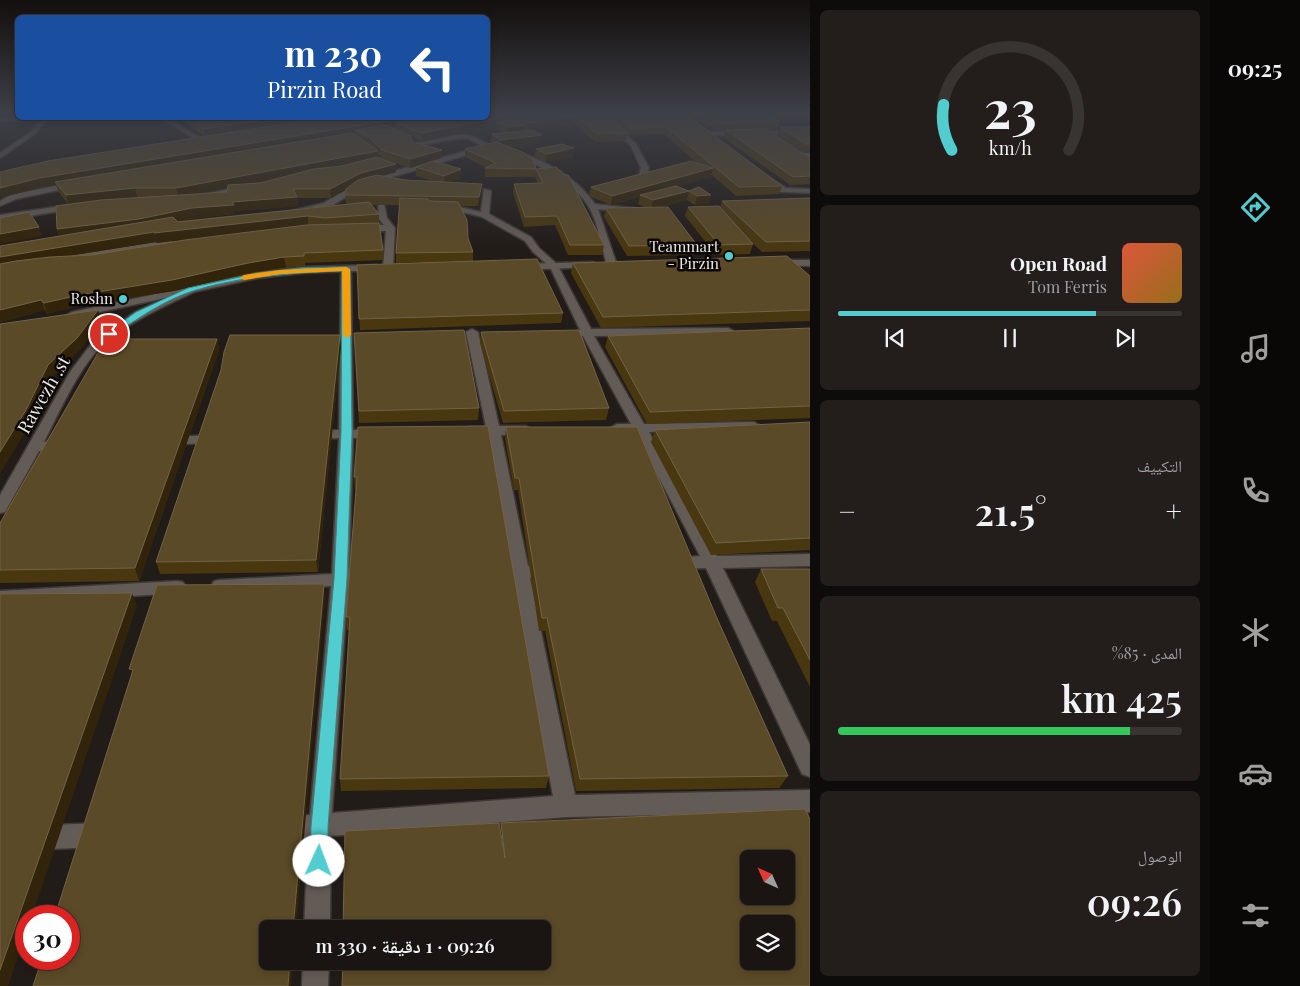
<!DOCTYPE html>
<html lang="ar">
<meta charset="utf-8">
<style>
body{margin:0;font-family:"Playfair Display","Noto Naskh Arabic",serif;background:#231e1b;color:#f1f3f6;direction:rtl;height:100vh;display:flex;flex-direction:column;font-size:19px;white-space:nowrap}
*{box-sizing:border-box;margin:0}
p{font-size:16px;color:#9f9f9f}
.icon{flex:none;width:28px;height:28px;fill:none;stroke:currentColor;stroke-width:2;stroke-linecap:round;stroke-linejoin:round}
.map{position:relative;flex:1;overflow:hidden;direction:ltr}
.details{display:flex;flex-direction:column;gap:10px;padding:10px;background:#0e0c0a;width:400px}
.details>*{flex:none}
.guide{position:absolute;left:15px;top:15px;width:475px;height:105px;border-radius:8px;box-shadow:0 2px 8px #0003,0 0 0 1px #383432;direction:rtl;background:#1a4fa0;color:#fff;overflow:hidden}
.needle{width:32px;rotate:315deg}
.fabs{position:absolute;left:740px;top:850px;display:grid;gap:10px}
.fabs a{display:grid;place-items:center;width:55px;height:55px;border-radius:8px;background:#1a1512;box-shadow:0 2px 8px #0003,0 0 0 1px #383432;font-size:25px}
.speed{position:absolute;left:15px;top:905px;display:flex;gap:10px;font-size:25px;font-weight:700;text-align:center}
.speed>*{display:grid;place-content:center;width:65px;height:65px;border-radius:50%;background:#1a1512;box-shadow:0 2px 8px #0003,0 0 0 1px #383432;line-height:1}
.speed .limit{border:8px solid #d22;background:#fff;color:#111}
.pin{position:absolute;display:grid;place-items:center;width:42px;height:42px;color:#fff;margin:-21px;border:2px solid #fff;border-radius:50%;box-shadow:0 1px 5px #0007}
.me{position:absolute;width:55px;margin:-28px;rotate:2deg;stroke-linejoin:round;filter:drop-shadow(0 0 4px #0008)}
.turn{display:flex;align-items:center;gap:18px;height:105px;padding:0 25px;font-size:22px}
.turn .icon{width:65px;height:65px;stroke-width:2.5}
.turn b{display:block;font-size:35px;line-height:42px}
.big{font-size:38px;font-weight:600;line-height:1.1}
.details .widget{flex:1;display:flex;flex-direction:column;justify-content:center;gap:8px;min-width:0;padding:0 18px;border-radius:8px;background:#231e1b}
.details .dial{align-items:center;gap:0}
.dial svg{height:130px;overflow:visible;fill:none;stroke:#383432;stroke-width:7;stroke-linecap:round;text-anchor:middle}
.dial text{fill:#f1f3f6;stroke:none}
.song{display:flex;align-items:center;gap:15px}
.cover{width:60px;height:60px;border-radius:8px;background:linear-gradient(135deg,hsl(10 70% 55%),hsl(40 70% 35%))}
.played{height:5px;border-radius:2px;background:linear-gradient(90deg,#52cdcf 75%,#383432 75%)}
.keys{display:flex;justify-content:space-around;direction:ltr}
.heat{display:flex;justify-content:space-between;align-items:center;font-size:28px;direction:ltr}
.charge{height:8px;border-radius:4px;background:linear-gradient(90deg,#34c759 85%,#383432 0)}
.trip{position:absolute;left:259px;top:920px;width:292px;height:50px;border-radius:8px;background:#1a1512;box-shadow:0 2px 8px #0003,0 0 0 1px #383432;font-weight:600;line-height:50px;text-align:center;direction:rtl}
main{display:flex;flex:1;min-height:0}
.menu{display:flex;flex-direction:column;width:90px;justify-content:space-around;align-items:center;background:#0a0807;color:#9f9f9f}
.menu .icon{width:35px;height:35px}
.menu .on{color:#52cdcf}
.menu b{font-size:22px;color:#f1f3f6}
.map>svg:first-child{display:block}
</style>
<main>
<nav class="menu">
<b>09:25</b>
<svg class="icon on" aria-label="directions" viewBox="0 0 24 24"><path d="M12 3l9 9-9 9-9-9zM9 14v-3h6M13 9l2 2-2 2"/></svg>
<svg class="icon" aria-label="music" viewBox="0 0 24 24"><path d="M9 18V5l10-2v13"/><circle cx="6" cy="18" r="3"/><circle cx="16" cy="16" r="3"/></svg>
<svg class="icon" aria-label="phone" viewBox="0 0 24 24"><path d="M5 4h4l2 5-3 2q2 4 5 5l2-3 5 2v4C11 20 4 13 5 4z"/></svg>
<svg class="icon" aria-label="climate" viewBox="0 0 24 24"><path d="M12 3v18M4 7l16 10M4 17L20 7"/></svg>
<svg class="icon" aria-label="car" viewBox="0 0 24 24"><path d="M5 17H2v-5l4-1 3-4h7l3 4 3 1v5h-3M9 17h6M6 11h13"/><circle cx="7" cy="17" r="2"/><circle cx="17" cy="17" r="2"/></svg>
<svg class="icon" aria-label="filters" viewBox="0 0 24 24"><path d="M4 7h16M4 17h16"/><circle cx="9" cy="7" r="2"/><circle cx="15" cy="17" r="2"/></svg>
</nav>
<section class="details">
<div class="widget dial"><svg viewBox="0 0 100 80">
<path d="M14 69A42 42 0 1 1 86 69"/>
<path d="M14 69A42 42 0 0 1 9 41" stroke="#52cdcf"/>
<text x="50" y="56" font-size="32" font-weight="700">23</text>
<text x="50" y="72" font-size="11">km/h</text>
</svg></div>
<div class="widget">
<div class="song"><i class="cover"></i><div><b>Open Road</b><p>Tom Ferris</p></div></div>
<div class="played"></div>
<div class="keys"><svg class="icon" aria-label="previous" viewBox="0 0 24 24"><path d="M18 5L8 12l10 7zM5 5v14"/></svg><svg class="icon" aria-label="pause" viewBox="0 0 24 24"><path d="M8 5v14M16 5v14"/></svg><svg class="icon" aria-label="next" viewBox="0 0 24 24"><path d="M6 5l10 7-10 7zM19 5v14"/></svg></div>
</div>
<div class="widget"><p>التكييف</p>
<div class="heat"><a>−</a><b class="big">21.5°</b><a>+</a></div>
</div>
<div class="widget"><p>المدى · 85%</p><b class="big">425 km</b><div class="charge"></div></div>
<div class="widget"><p>الوصول</p><b class="big">09:26</b></div>
</section>
<div class="map">
<svg width="810" height="986" viewBox="0 0 810 986">
<rect width="100%" height="100%" fill="#221c18"/>
<g fill="none" stroke-linecap="round" stroke-linejoin="round">
<defs>
<g id="minor">
<polygon points="596,113 603,113 636,144 649,168 645,178 623,184 623,180 639,175 641,168 631,146"/>
<polygon points="0,117 48,118 35,134 0,158 0,153 31,132 40,120 0,121"/>
<polygon points="160,118 167,118 202,139 197,140"/>
<polygon points="444,118 455,118 334,140 331,138"/>
<polygon points="810,130 810,134 705,136 702,134 705,132"/>
<polygon points="461,134 472,136 494,147 365,185 330,207 295,214 291,211 324,203 359,181 483,146 469,139 461,138 415,146 412,144"/>
<path d="M515 151C545 160 577 178 595 204L641 209 642 211 638 214 598 209 617 265 615 267H609L607 265C601 247 599 226 590 209 576 182 540 166 513 154L511 153Z"/>
<rect x="799" y="153" width="11" height="4"/>
<polygon points="761,176 767,176 786,188 810,189 810,193 781,192 761,180"/>
<polygon points="75,182 78,182 78,186 16,199 0,206 0,201 10,195"/>
<polygon points="246,185 250,187 249,189 197,199 193,197"/>
<polygon points="484,189 491,191 489,214 531,237 539,248 557,264 591,329 728,328 734,331 728,334 594,336 644,424 754,422 761,426 754,430 649,432 717,556 810,554 810,566 723,568 810,745 810,777 802,774 706,568 674,569 668,567 666,563 668,559 700,556 635,432 617,432 610,428 617,424 631,424 583,336 575,335 573,333 580,330 550,267 533,252 525,241 482,217 451,209 455,206 481,212"/>
<polygon points="75,204 78,204 78,208 0,221 0,215"/>
<polygon points="378,204 384,204 387,218 395,228 393,268 388,271 383,268 386,231 361,231 357,228 361,225 384,225 379,219"/>
<polygon points="169,240 172,241 172,245 63,262 58,259 63,256"/>
<polygon points="346,266 351,269 353,430 376,429 383,433 376,437 353,438 349,573 369,572 375,574 377,578 375,582 348,585 332,813 553,796 513,579 494,580 488,578 486,574 488,570 511,567 487,435 469,435 462,431 469,427 486,427 466,332 472,329 478,332 499,426 526,426 533,430 526,434 501,435 528,566 549,565 555,567 557,571 555,575 530,578 575,795 810,790 810,812 566,817 331,836 330,929 304,929 308,838 286,839 278,836 275,828 278,820 286,817 310,815 331,586 220,592 214,591 211,586 214,581 220,580 332,574 339,438 312,439 305,435 312,431 339,430 341,269"/>
<path d="M190 287 195 290 194 292C161 308 128 322 101 347 79 367 58 415 44 442H64L71 446 64 450 39 451 5 512 0 513V495L70 372 92 343 135 312Z"/>
<polygon points="216,435 223,439 221,442 169,445 162,441 169,437"/>
<polygon points="177,581 183,582 186,587 183,592 177,593 0,605 0,591"/>
<polygon points="101,823 109,827 113,835 109,843 101,847 0,851 0,827"/>
<polygon points="303,961 329,961 328,986 302,986"/>
</g>
<g id="tertiary">
<polygon points="775,260 810,260 810,266 772,265 772,261"/>
<polygon points="592,262 595,263 595,267 520,270 515,267 520,264"/>
<polygon points="377,265 380,266 380,270 302,273 258,278 72,318 67,315 72,312 258,272 302,267"/>
</g>
</defs>
<!-- minor casing -->
<use href="#minor" stroke="#3e3836" stroke-width="3"/>
<!-- tertiary casing -->
<use href="#tertiary" stroke="#3e3836" stroke-width="3"/>
<!-- minor -->
<use href="#minor" fill="#635b56" fill-rule="evenodd"/>
<!-- tertiary -->
<use href="#tertiary" fill="#635b56" fill-rule="evenodd"/>
</g>
<!-- wall -->
<g fill="#493710" fill-rule="evenodd">
<path d="M488 113H603L618 125 605 113H684L782 186 779 194 736 196 712 175 711 177 676 186 689 191 709 204 695 205 687 200 662 207 697 245 694 255 627 256 604 217 606 208 645 207 638 204 640 197 611 205 589 196 591 187 697 163 664 134 629 135 628 134 626 141 595 142 573 122 572 125 534 130 542 135 541 143 509 147 536 169 535 177H485V168H487L465 157V149L493 143 491 142 492 134 503 133 496 129V127L422 141 410 136 413 142 441 158 410 168 382 158 378 154V157L396 172 382 176 405 180 435 182 416 176V167L461 178 449 182 482 184 478 206H460L468 238 473 252V261L563 313 561 323 360 330 357 265 432 262 396 263V253L399 205H372L379 214V224L383 250V260L305 263V266L286 267 249 273 174 291 82 305 47 314 45 310 0 322V246L59 236 57 229 68 204 58 191 56 185 42 187 0 198 204 136 180 118H488ZM259 122 265 126 260 127ZM396 127V130L390 128ZM228 188 227 192 195 194ZM346 190 345 195 346 204 177 221 194 218 235 214 234 211 298 206 297 198H331ZM264 230 92 255 68 256 156 242V243Z"/>
<polygon points="689,113 765,113 779,121 777,129 761,129 810,158 810,184 790,185 724,138 725,131 718,131"/>
<polygon points="780,127 810,127 810,152 803,152 777,135"/>
<polygon points="536,149 573,157 546,162 535,157"/>
<polygon points="536,169 604,245 602,255 568,255 555,225 524,227 513,193 514,184 538,183 535,177"/>
<polygon points="810,198 810,251 762,252 744,235 753,244 750,254 716,255 685,216 688,207 720,207 722,201"/>
<polygon points="573,263 810,276 810,321 601,328 571,273"/>
<polygon points="810,328 810,418 647,424 605,347 608,336"/>
<polygon points="481,332 609,408 606,420 503,423 480,343"/>
<polygon points="354,333 479,408 478,420 359,423"/>
<polygon points="217,339 219,350 139,581 0,583 0,523"/>
<polygon points="341,346 318,572 160,574 156,562"/>
<polygon points="810,422 810,550 711,555 651,442 655,430"/>
<polygon points="358,427 549,776 546,788 341,791 340,779 349,630 347,630 346,617 356,490 355,490 354,477"/>
<polygon points="506,427 716,616 788,776 779,788 576,791 545,631 539,631 518,490 514,490 505,439"/>
<polygon points="761,569 810,569 810,687 777,621 772,621 755,582"/>
</g>
<!-- shaded-wall -->
<g fill="#32240a">
<polygon points="512,116 511,124 497,122 496,127 422,141 422,133"/>
<polygon points="573,117 572,125 527,131 528,123"/>
<polygon points="302,118 355,118 271,130 270,122"/>
<polygon points="405,118 445,118 396,123 396,127 360,133 355,130 355,134 57,185 55,182 56,185 42,187 0,198 0,188 40,178"/>
<polygon points="259,121 260,129 205,137 204,129"/>
<polygon points="525,125 525,133 507,135 508,127"/>
<polygon points="542,135 541,143 500,147 500,140"/>
<polygon points="574,148 573,157 546,162 547,154"/>
<polygon points="442,150 441,158 410,168 410,159"/>
<polygon points="378,151 378,160 178,197 176,188"/>
<polygon points="396,164 396,172 361,182 331,198 330,189 361,173"/>
<polygon points="713,168 711,177 642,196 640,195 640,197 611,205 612,196"/>
<polygon points="461,169 461,178 444,184 444,176"/>
<polygon points="482,184 481,193 478,206 479,197"/>
<polygon points="135,188 137,197 68,204 66,195"/>
<polygon points="689,191 687,200 651,210 653,200"/>
<polygon points="711,195 709,204 695,205 697,196"/>
<polygon points="297,197 298,206 234,211 235,214 194,218 141,228 60,239 57,229 232,202"/>
<polygon points="308,216 308,225 156,243 156,242 0,267 0,257 154,232"/>
<polygon points="39,227 42,236 0,244 0,234"/>
<polygon points="284,257 286,267 249,273 174,291 82,305 47,314 44,303 79,295"/>
<polygon points="41,300 45,310 0,322 0,310"/>
<polygon points="98,310 102,321 81,349 52,377 31,422 0,474 0,452 48,365"/>
<polygon points="340,335 341,346 318,572 316,560"/>
<polygon points="217,339 219,350 139,581 135,568"/>
<polygon points="324,584 325,597 296,929 293,929"/>
<polygon points="132,593 137,606 32,916 26,916 26,932 8,986 0,986 0,970"/>
<polygon points="290,961 294,961 291,986 288,986"/>
</g>
<!-- building -->
<g fill="#5b4a27" stroke="#726345" fill-rule="evenodd">
<polygon points="488,113 564,113 573,117 528,123 512,116 422,133 396,123 428,118 488,118"/>
<polygon points="572,113 603,113 628,133 597,134"/>
<polygon points="614,113 684,113 782,186 739,187 666,127 630,128"/>
<polygon points="703,113 765,113 779,121 720,124"/>
<polygon points="188,118 252,118 259,121 204,129"/>
<polygon points="262,118 302,118 270,122"/>
<polygon points="322,118 327,119 336,118 405,118 40,178 0,188 0,172 48,161"/>
<polygon points="513,119 525,125 508,127 497,122"/>
<polygon points="384,125 410,136 413,142 442,150 410,159 382,150 369,137 355,130"/>
<polygon points="780,127 810,127 810,144 806,144"/>
<polygon points="766,129 810,158 810,176 793,177 726,130"/>
<polygon points="533,130 542,135 500,140 492,134"/>
<polygon points="352,133 378,151 176,188 135,188 66,195 55,182"/>
<polygon points="496,142 522,152 533,159 536,169 485,168 496,163 465,149"/>
<polygon points="562,144 574,148 547,154 536,149"/>
<polygon points="377,157 396,164 361,173 330,189 293,189 297,197 232,202 234,205 192,208 139,219 57,229 56,206 101,200 227,192 228,185 260,183 314,169 342,166"/>
<polygon points="433,161 461,169 444,176 416,167"/>
<polygon points="691,161 713,168 612,196 591,187"/>
<polygon points="556,167 565,175 568,175 604,245 570,245 557,216 525,217 514,184 543,183 536,169"/>
<polygon points="377,175 405,180 482,184 479,197 345,195 346,189 358,180"/>
<polygon points="676,186 689,191 653,200 640,195"/>
<polygon points="699,187 711,195 697,196 689,191"/>
<polygon points="400,198 428,199 429,201 458,202 467,220 468,238 473,252 396,253"/>
<polygon points="810,198 810,241 766,242 722,201"/>
<polygon points="369,202 379,214 325,218 308,216 154,233 154,232 0,257 0,246 173,217 178,222"/>
<polygon points="719,206 753,244 719,245 688,207"/>
<polygon points="668,207 697,245 629,246 606,208"/>
<polygon points="29,212 39,227 0,234 0,218"/>
<polygon points="379,223 383,250 304,253 304,256 284,257 248,263 172,280 79,295 44,303 41,300 0,310 0,264 16,261 50,257 92,255 185,240 306,225"/>
<polygon points="787,256 810,276 810,310 603,317 573,263"/>
<polygon points="537,259 563,313 359,319 357,265"/>
<polygon points="98,310 77,338 48,365 26,410 0,452 0,324"/>
<polygon points="810,328 810,406 650,412 608,336"/>
<polygon points="464,330 479,408 359,411 354,333"/>
<polygon points="579,330 609,408 504,411 481,332"/>
<polygon points="230,335 340,335 316,560 156,562 221,370 224,352"/>
<polygon points="106,339 217,339 135,568 0,570 0,523"/>
<polygon points="810,422 810,538 716,543 655,430"/>
<polygon points="488,426 549,776 340,779 350,617 346,617 357,477 354,477 358,427"/>
<polygon points="506,427 637,427 716,616 788,776 580,779 547,618 542,618 519,478 515,478"/>
<polygon points="761,569 810,569 810,660 783,608 778,608"/>
<polygon points="324,584 293,929 268,929 268,961 290,961 288,986 33,986 42,959 69,959 69,916 55,916 133,670 129,669 157,585"/>
<polygon points="132,593 0,970 0,594"/>
<path d="M805 809 810 819V986H342L343 961H542V929H343L345 831 499 823 505 858 501 823ZM749 859H786V896H749ZM749 924H786V961H749Z"/>
</g>
<!-- sky -->
<linearGradient id="sky" x2="0" y2="1"><stop stop-color="#130f0d"/><stop offset="0.45" stop-color="#3e4048"/><stop offset="1" stop-color="#3e4048" stop-opacity="0"/></linearGradient>
<rect width="810" height="251" fill="url(#sky)"/>
<!-- route -->
<path fill="#52cdcf" stroke="#358587" d="M346 267 350 269 352 433 347 579 328 827V861L325 867 319 870 312 867 310 861 311 827 334 579 341 433 342 271C293 273 241 276 193 291 164 300 137 319 112 336L105 334 136 312 188 288 258 273 302 268Z"/>
<!-- slow -->
<polygon fill="#f59e0b" points="346,267 350,269 351,335 347,338 343,335 342,271 280,274 244,280 240,278 244,275 280,270"/>
<!-- markers -->
<g fill="#52cdcf" stroke="#0a0706" stroke-width="2">
<circle cx="729" cy="256" r="5"/>
<circle cx="123" cy="299" r="5"/>
</g>
<g text-anchor="middle" stroke-width="5" stroke-linejoin="round" paint-order="stroke">
<!-- far-poi labels -->
<g font-size="15" fill="#efeae7" stroke="#0a0706" text-anchor="end">
<text x="719" y="252">Teammart<tspan x="719" dy="17">- Pirzin</tspan></text>
<text x="113" y="304">Roshn</text>
</g>
<!-- street labels -->
<g font-size="18" fill="#efeae7" stroke="#0a0706">
<text transform="translate(44 395) rotate(-60)" y="6">Rawezh .st</text>
</g>
</g>
</svg>
<div class="fabs">
<a><svg class="needle" viewBox="-14 -14 28 28"><path d="M0-13l5 13h-10z" fill="#e53935"/><path d="M0 13l5-13h-10z" fill="#9f9f9f"/></svg></a>
<a><svg class="icon" aria-label="layers" viewBox="0 0 24 24"><path d="M12 4l9 5-9 5-9-5zM3 14l9 5 9-5"/></svg></a>
</div>
<div class="speed"><div class="limit">30</div></div>
<div class="pin" style="left:109px;top:334px;background:#d93025"><svg class="icon" aria-label="arrive" viewBox="0 0 24 24"><path d="M6 21V4h12l-3 4 3 4H6"/></svg></div>
<svg class="me" style="left:319px;top:861px" viewBox="-20 -20 40 40"><circle r="19" fill="#fff"/><path d="M0-13L10 11 0 6-10 11z" fill="#52cdcf"/></svg>
<div class="trip">09:26 · 1 دقيقة · 330 m</div>
<div class="guide">
<div class="turn"><svg class="icon" aria-label="left" viewBox="0 0 24 24"><path d="M17 20v-9H6M10 6l-5 5 5 5"/></svg><div><b>230 m</b>Pirzin Road</div></div>
</div>
</div>
</main>
